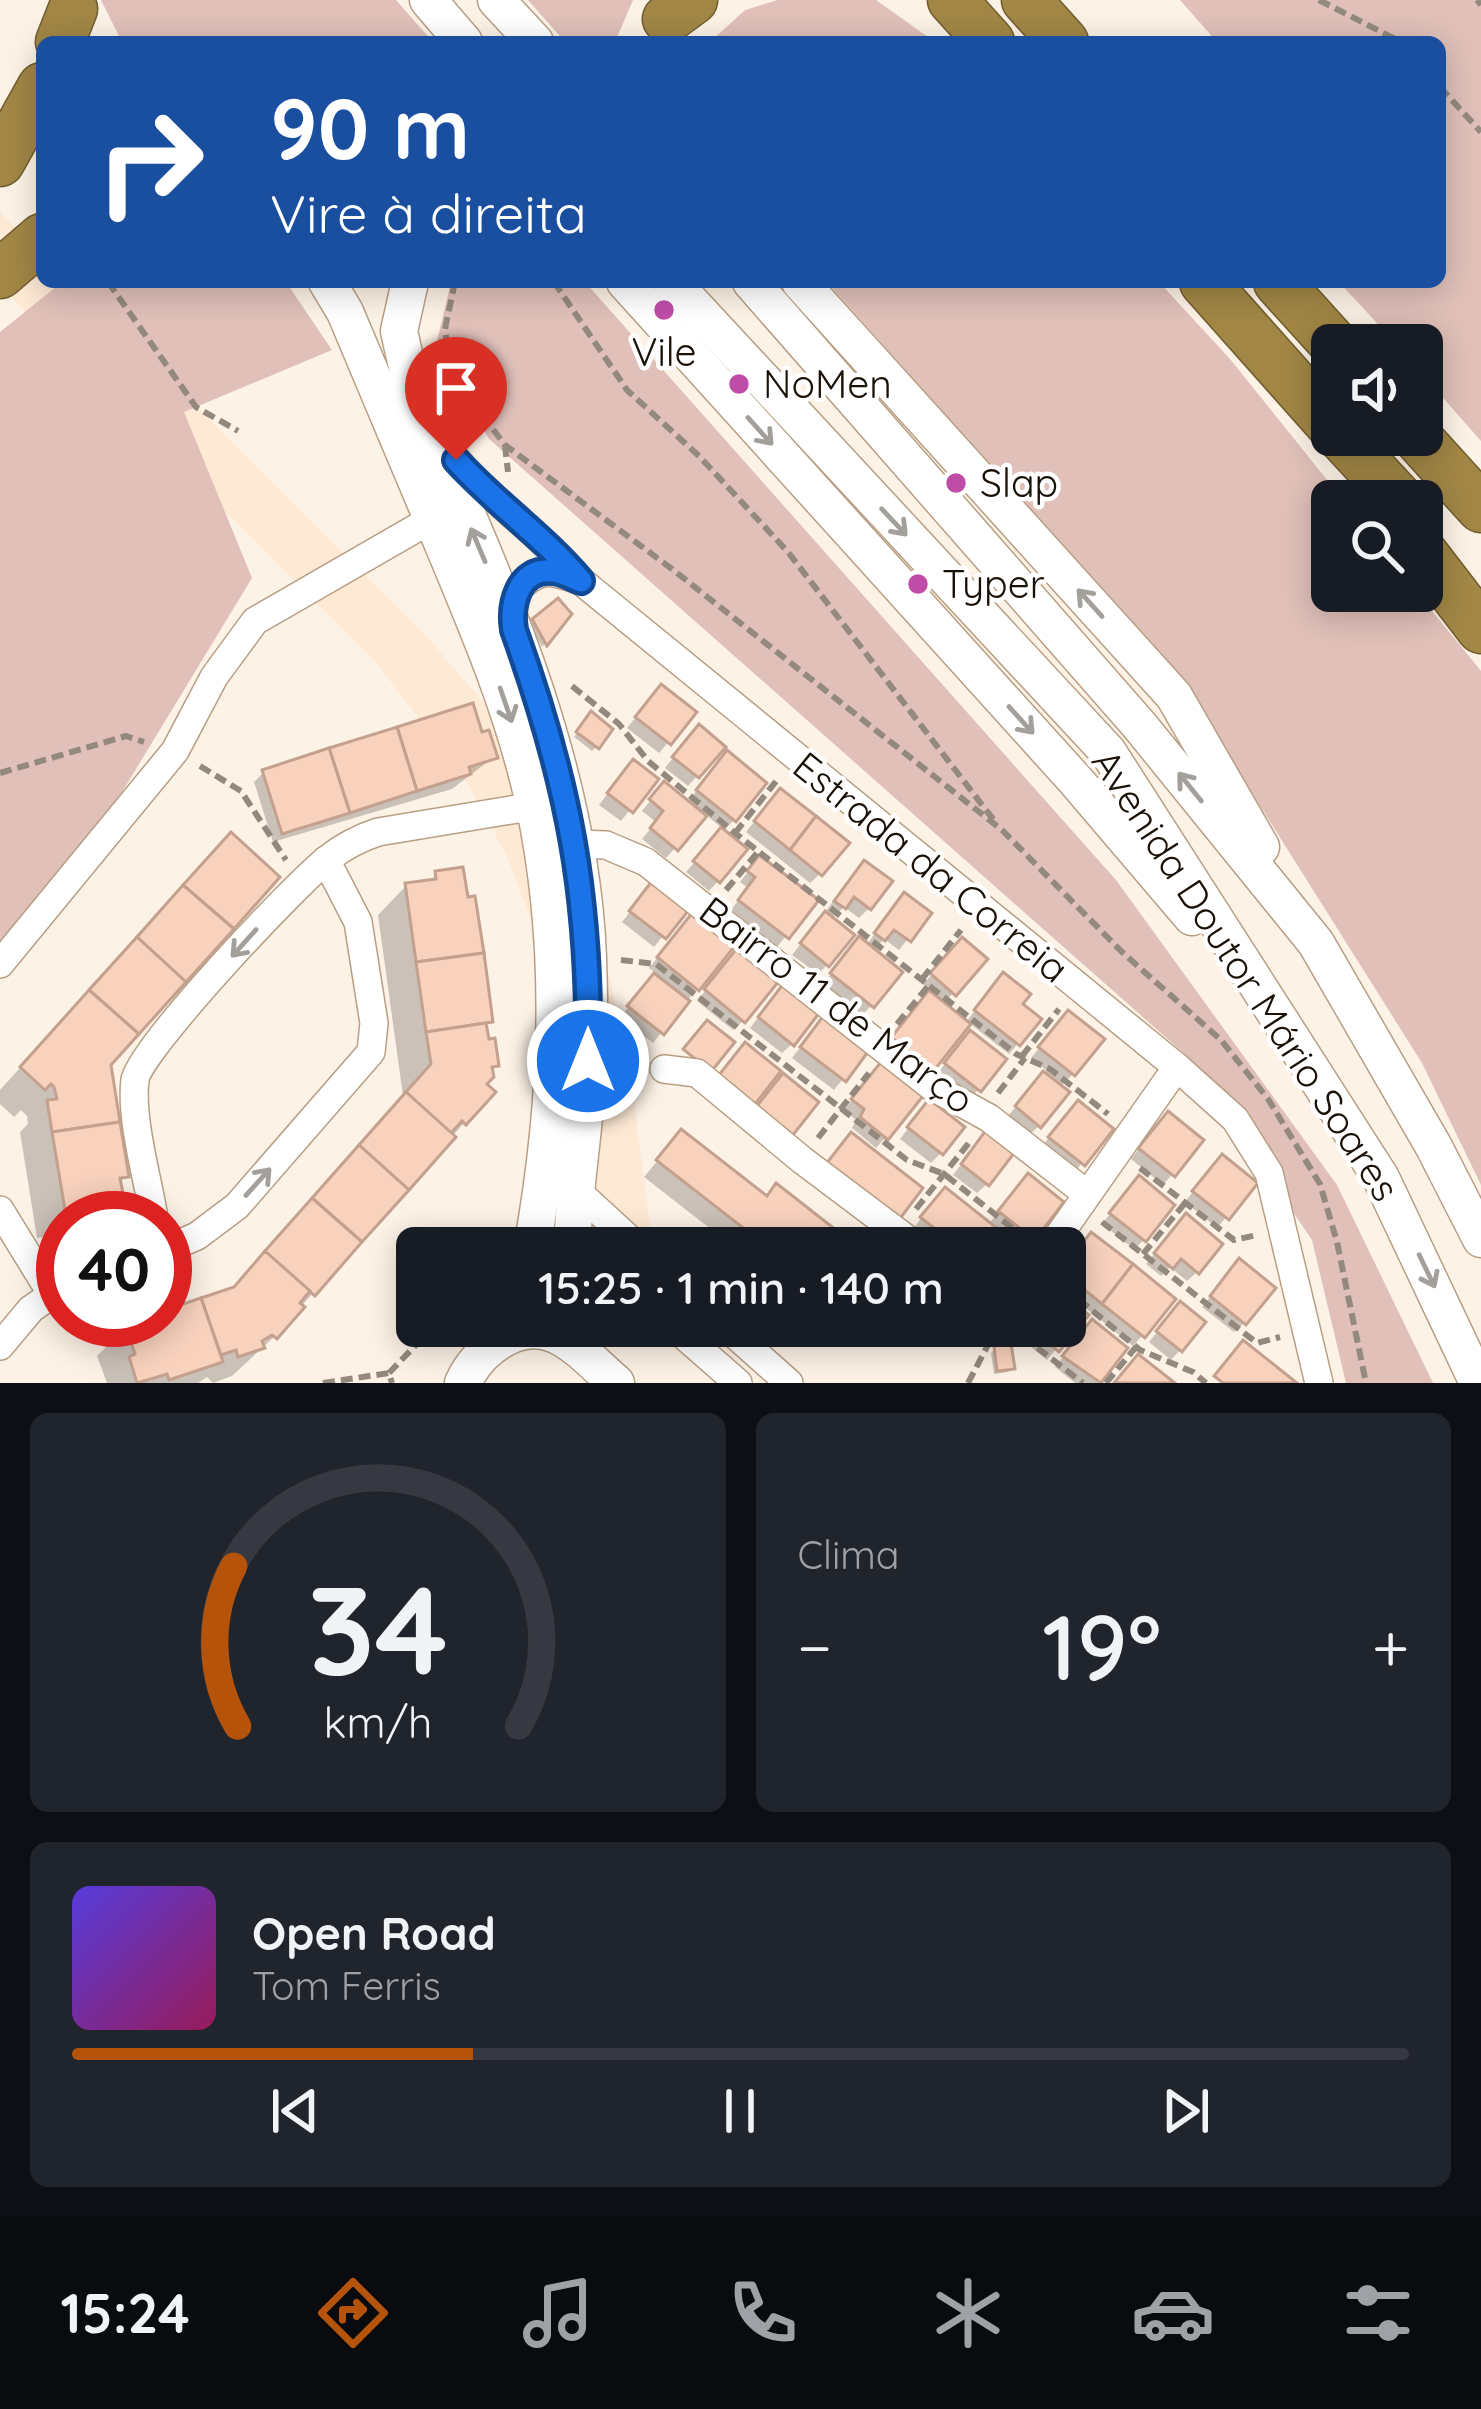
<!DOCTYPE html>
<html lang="pt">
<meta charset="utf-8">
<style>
body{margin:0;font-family:Quicksand,sans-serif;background:#20242c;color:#f1f3f6;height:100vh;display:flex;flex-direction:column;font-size:45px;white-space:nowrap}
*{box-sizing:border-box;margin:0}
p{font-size:39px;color:#9ea1a6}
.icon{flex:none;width:66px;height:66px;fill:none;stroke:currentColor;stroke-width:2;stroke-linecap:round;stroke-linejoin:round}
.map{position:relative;height:1383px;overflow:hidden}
.panel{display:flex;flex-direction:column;gap:30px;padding:30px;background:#0d0f14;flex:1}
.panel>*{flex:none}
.hud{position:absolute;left:36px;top:36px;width:1410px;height:252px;border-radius:18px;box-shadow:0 6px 30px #0003;background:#1a4fa0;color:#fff;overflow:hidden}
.tools{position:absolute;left:1311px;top:324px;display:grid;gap:24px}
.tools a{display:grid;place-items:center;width:132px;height:132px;border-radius:18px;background:#171b24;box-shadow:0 6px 30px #0003;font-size:60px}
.speed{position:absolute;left:36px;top:1191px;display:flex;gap:24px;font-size:60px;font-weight:700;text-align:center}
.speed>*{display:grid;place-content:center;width:156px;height:156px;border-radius:50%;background:#171b24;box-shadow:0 6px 30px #0003;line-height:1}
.speed .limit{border:18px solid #d22;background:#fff;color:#111}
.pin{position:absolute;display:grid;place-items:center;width:102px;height:102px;color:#fff;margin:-123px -51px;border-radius:50% 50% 50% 0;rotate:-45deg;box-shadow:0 0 12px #0007}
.pin .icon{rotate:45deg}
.me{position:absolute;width:132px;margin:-66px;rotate:0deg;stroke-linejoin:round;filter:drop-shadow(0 0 9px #0008)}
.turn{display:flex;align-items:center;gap:42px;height:252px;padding:0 36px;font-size:54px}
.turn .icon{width:156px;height:156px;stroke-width:2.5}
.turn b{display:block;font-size:84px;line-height:102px}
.big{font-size:90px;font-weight:600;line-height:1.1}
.panel .card{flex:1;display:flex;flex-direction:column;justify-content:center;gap:18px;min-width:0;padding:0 42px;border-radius:18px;background:#20242c}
.panel .dial{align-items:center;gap:0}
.dial svg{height:312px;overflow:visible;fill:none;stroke:#363941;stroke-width:7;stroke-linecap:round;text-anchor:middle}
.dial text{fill:#f1f3f6;stroke:none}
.song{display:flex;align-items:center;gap:36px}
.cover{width:144px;height:144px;border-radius:18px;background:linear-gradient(135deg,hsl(250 70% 55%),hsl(330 70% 35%))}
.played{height:12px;border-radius:6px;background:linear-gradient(90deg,#b45309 30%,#363941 30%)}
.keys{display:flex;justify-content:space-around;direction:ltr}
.heat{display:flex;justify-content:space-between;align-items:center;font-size:66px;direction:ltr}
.panel .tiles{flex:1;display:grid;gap:30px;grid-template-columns:1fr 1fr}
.card:last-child{grid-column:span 2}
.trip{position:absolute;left:396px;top:1227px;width:690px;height:120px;border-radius:18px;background:#171b24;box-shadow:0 6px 30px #0003;font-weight:600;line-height:120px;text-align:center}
.menu{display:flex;height:192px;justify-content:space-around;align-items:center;background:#090b0e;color:#9ea1a6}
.menu .icon{width:84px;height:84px}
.menu .active{color:#b45309}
.menu b{font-size:54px;color:#f1f3f6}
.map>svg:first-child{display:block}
</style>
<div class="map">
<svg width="1481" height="1383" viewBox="0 0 1481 1383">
<rect width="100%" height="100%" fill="#fdf2e6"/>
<!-- built -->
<polygon fill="#fde9d4" points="0,212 42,253 42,282 71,282 421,630 483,702 511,744 593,919 610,979 633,1096 652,1239 589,1241 537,936 507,856 464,777 378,665 0,286"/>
<!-- green -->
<g fill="#e0c0b9">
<polygon points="101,0 396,0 433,42 122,42"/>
<polygon points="528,0 633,0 615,42 565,42"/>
<polygon points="778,0 876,0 935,42 710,42 745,10"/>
<polygon points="1180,0 1481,0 1481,441 1422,374 1422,345 1397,345 1339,282 1440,282 1440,42 1217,42"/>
<polygon points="62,282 286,282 332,350 184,412 252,578 102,825 0,946 0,332"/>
<polygon points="451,282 585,282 1116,880 1337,1185 1433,1383 1346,1383 1312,1240 1188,1057 489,439 436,345"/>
<polygon points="827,282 1159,282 1230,359 1344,501 1332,501 1332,591 1416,591 1481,671 1481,1185 1422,1063 1180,679"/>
</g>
<!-- shadow -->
<g fill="#0003">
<polygon points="557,602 568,614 542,647 530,625"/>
<polygon points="652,697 693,713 659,753 627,728"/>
<polygon points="587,719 596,747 592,751 574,737"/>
<polygon points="480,736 494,757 452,789 273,842 254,782 264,772"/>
<polygon points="689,738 697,776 688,786 665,768"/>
<polygon points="717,764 734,820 722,832 718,881 709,891 686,872 723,829 705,814 666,858 642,839 656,822 642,811 655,795 687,803"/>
<polygon points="623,773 654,780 621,821 599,805"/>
<polygon points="771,801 820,874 810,883 746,832"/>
<polygon points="203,865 108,1064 126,1176 118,1184 123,1208 113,1218 63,1218 63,1234 37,1238 20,1132 28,1124 27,1116 21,1110 14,1117 0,1104 0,1090"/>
<polygon points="750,869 814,901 777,947 730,911 748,888 740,882"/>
<polygon points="855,873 869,908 859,918 844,907 831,919 827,965 818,974 792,955"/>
<polygon points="437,874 490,1021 484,1027 496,1065 464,1123 274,1337 232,1376 213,1383 207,1377 198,1383 107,1383 97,1356 126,1327 146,1320 165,1320 165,1313 231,1291 403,1096 378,915 406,886 428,883"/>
<polygon points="646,891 687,906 654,947 622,922"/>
<polygon points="894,906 928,914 899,950 884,939 872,951 871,1006 862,1015 823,984 849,950 866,946"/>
<polygon points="686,921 697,989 653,1043 620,1017 657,974 649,968"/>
<polygon points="963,941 984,960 942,1005 965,1023 1003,976 1027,994 1018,1004 1038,1019 1009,1054 969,1023 920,1081 882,1051 931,992 923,984"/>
<polygon points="729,961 743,1021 733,1030 697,1001"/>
<polygon points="774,997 792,1044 782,1053 750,1028"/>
<polygon points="1059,1023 1073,1074 1059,1088 1039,1126 1029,1135 1007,1117 1047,1071 1031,1058"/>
<polygon points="815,1028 866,1050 834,1090 792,1058"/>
<polygon points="961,1044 978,1090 969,1099 937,1074"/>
<polygon points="875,1071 885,1138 876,1148 852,1128 856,1120 844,1110"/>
<polygon points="920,1113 941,1153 931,1163 900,1139"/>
<polygon points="1068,1113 1110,1129 1073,1174 1041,1148"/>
<polygon points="1158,1124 1200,1141 1163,1185 1131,1159"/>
<polygon points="681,1132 765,1199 854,1248 735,1248 644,1177"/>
<polygon points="980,1140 987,1184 977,1193 953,1175"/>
<polygon points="1212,1167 1254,1184 1217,1228 1185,1202"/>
<polygon points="1018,1187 1032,1238 1022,1248 937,1248 913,1229 935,1200 988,1225"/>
<polygon points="1129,1189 1144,1240 1134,1249 1102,1224"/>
<polygon points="1176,1227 1197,1272 1187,1281 1170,1267 1161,1276 1146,1264"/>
<polygon points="1065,1267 1142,1336 1133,1346 1065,1291"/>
<polygon points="1230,1272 1244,1323 1234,1332 1202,1307"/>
<polygon points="1065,1300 1084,1315 1047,1360 1015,1334 1021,1326 1065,1326"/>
<polygon points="1171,1315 1180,1350 1171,1360 1149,1342"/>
<polygon points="834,1326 875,1326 857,1344"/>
<polygon points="1083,1332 1124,1348 1097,1383 1075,1383 1055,1367"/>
<polygon points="995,1348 1012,1368 1008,1372 994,1374 991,1353"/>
</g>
<!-- building -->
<g fill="#f8d2bd" stroke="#c4a18e" stroke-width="3">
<polygon points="558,598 572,614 547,646 532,619"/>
<polygon points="661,684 697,712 671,745 635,717"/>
<polygon points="473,703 482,732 489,730 498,758 469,767 471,774 417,791 397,727"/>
<polygon points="591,711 613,729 599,749 576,732"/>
<polygon points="699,724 726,747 699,778 672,757"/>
<polygon points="397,727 417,791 350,813 329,748"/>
<polygon points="329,748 350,813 282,834 262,770"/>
<polygon points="727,750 767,783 736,822 696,790"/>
<polygon points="633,759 659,779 633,813 607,793"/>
<polygon points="664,781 707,816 678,851 650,828 663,811 649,799"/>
<polygon points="780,788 816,816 790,850 754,821"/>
<polygon points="816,816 850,843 822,876 790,850"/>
<polygon points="721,827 748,849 720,883 693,861"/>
<polygon points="231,832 280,877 234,929 183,885"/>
<polygon points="759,855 819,900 789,939 738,900 755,877 747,871"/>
<polygon points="864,860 893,881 871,910 854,897 846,909 834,901"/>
<polygon points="463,867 468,897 475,896 484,953 416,962 405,883 436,879 435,871"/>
<polygon points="655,877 692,906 666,939 629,911"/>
<polygon points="183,885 234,929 186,982 137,937"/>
<polygon points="904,892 932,913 911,942 894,930 885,941 874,933"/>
<polygon points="696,908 738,942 699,991 657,957"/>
<polygon points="825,911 855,935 829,967 800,943"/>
<polygon points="859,936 903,972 874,1008 830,973"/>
<polygon points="137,937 186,982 139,1034 89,990"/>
<polygon points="962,937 988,959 956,996 930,973"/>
<polygon points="738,947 779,981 745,1023 704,989"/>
<polygon points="484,953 493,1022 426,1032 416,962"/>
<polygon points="1003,972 1031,994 1023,1004 1042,1019 1020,1046 974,1010"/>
<polygon points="654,973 690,1001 664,1035 627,1006"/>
<polygon points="784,983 820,1012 794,1046 758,1017"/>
<polygon points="89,990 139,1034 111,1065 120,1122 52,1132 47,1100 57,1099 54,1087 51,1084 45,1090 20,1067"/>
<polygon points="929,990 971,1024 932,1073 890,1039"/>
<polygon points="1068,1010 1105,1039 1075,1076 1038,1047"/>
<polygon points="824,1015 870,1049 846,1082 800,1047"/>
<polygon points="707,1020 735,1042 711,1072 683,1049"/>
<polygon points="486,1023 489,1039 495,1038 499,1066 492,1067 494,1077 487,1084 496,1092 466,1125 462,1121 451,1133 406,1092 431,1064 426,1032"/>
<polygon points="970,1030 1007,1059 981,1092 944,1063"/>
<polygon points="745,1042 781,1071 755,1104 719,1075"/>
<polygon points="885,1057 927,1091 888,1140 860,1117 864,1109 851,1099"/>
<polygon points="1043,1071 1070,1092 1041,1128 1015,1106"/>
<polygon points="783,1073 819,1102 793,1135 757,1106"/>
<polygon points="406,1092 456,1137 409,1190 359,1145"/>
<polygon points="929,1099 965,1127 943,1155 907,1127"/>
<polygon points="1078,1100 1114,1129 1085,1166 1048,1137"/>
<polygon points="1168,1111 1204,1140 1175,1177 1138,1148"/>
<polygon points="120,1122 129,1177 120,1178 126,1209 97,1214 96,1206 65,1210 52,1132"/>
<polygon points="989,1126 1018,1148 989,1186 961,1164"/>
<polygon points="681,1129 767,1196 776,1183 859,1248 769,1248 656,1160"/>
<polygon points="851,1132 923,1188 899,1220 826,1164"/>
<polygon points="359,1145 409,1190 362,1242 312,1198"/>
<polygon points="1222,1154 1258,1183 1229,1220 1192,1191"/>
<polygon points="1028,1173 1064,1202 1035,1240 998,1211"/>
<polygon points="1139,1175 1175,1205 1146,1242 1109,1213"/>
<polygon points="945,1187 1022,1248 959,1248 920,1217"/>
<polygon points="312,1198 362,1242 315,1296 265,1251"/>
<polygon points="1186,1213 1223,1244 1199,1274 1181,1259 1173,1269 1154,1253"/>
<polygon points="1091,1232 1133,1264 1102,1304 1065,1274 1065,1265"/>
<polygon points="265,1251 310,1291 300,1303 305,1307 277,1339 272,1335 262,1341 265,1348 238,1357 236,1350 221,1355 201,1298 234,1287"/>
<polygon points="1239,1258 1276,1288 1246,1325 1210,1296"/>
<polygon points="1133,1264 1176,1299 1145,1338 1102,1304"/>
<polygon points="1065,1296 1089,1315 1059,1352 1027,1326 1065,1326"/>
<polygon points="201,1298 223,1362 169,1380 167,1374 137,1383 129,1357 135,1354 125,1324 165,1320 165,1310"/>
<polygon points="1180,1301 1206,1322 1182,1352 1156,1331"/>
<polygon points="1092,1319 1128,1348 1101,1383 1062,1356"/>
<polygon points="1243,1340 1297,1383 1223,1383 1214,1376"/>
<polygon points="1011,1343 1015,1369 997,1371 994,1346"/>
<polygon points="1138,1354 1175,1383 1114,1383"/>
</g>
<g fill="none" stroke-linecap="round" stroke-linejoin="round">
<defs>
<g id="street">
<path d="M447 448C486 499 540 532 581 581L1177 1067 1235 1119 1269 1173 1319 1383"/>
<path d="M512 621 515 592C540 566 551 570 581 581"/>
<polyline points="576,844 606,845 646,862 931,1086 989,1118 1087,1194"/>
<polyline points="0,964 175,751 214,677 255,621 432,519"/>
<polyline points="664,1069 697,1073 802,1160 919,1248"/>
<polyline points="565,1189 577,1191 639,1248"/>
<polyline points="0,1210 51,1293"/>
<path d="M154 1218C148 1179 130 1119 135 1080 139 1050 297 882 329 858 344 846 360 838 378 832L535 806"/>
<polyline points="1050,1248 1177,1067"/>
<polyline points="165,1250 197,1236 237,1206 371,1052 374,1023 358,922 326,860"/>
<polyline points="673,1326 738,1383"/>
<polyline points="725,1326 789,1383"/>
<polyline points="0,1346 31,1309 63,1287"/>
</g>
<g id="secondary">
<polyline points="428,0 464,42"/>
<polyline points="496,0 535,42"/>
<path d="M327 282 345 312C378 390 411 469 444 547 479 631 515 715 534 804 565 948 558 1104 532 1248"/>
<path d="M410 282 399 331 411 385C490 568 580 755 588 957 589 999 591 1042 587 1085 583 1139 574 1193 572 1248"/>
<polyline points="625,282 1077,782 1192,917"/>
<polyline points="672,282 1108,752 1381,1178 1478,1383"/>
<polyline points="751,282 1140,726 1316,943 1434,1147 1481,1239"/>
<polyline points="800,282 1174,696 1261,847"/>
<path d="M463 1383C478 1350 518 1318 556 1335 578 1345 597 1367 616 1383"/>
</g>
<g id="highway">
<polyline points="952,0 990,42"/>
<polyline points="1026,0 1064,42"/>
<polyline points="667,19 693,0"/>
<polyline points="60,42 73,9"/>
<polyline points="0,162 42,87"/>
<polyline points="0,274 42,238"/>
<polyline points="1204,282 1332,426"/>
<polyline points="1278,282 1335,345"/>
<polyline points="1340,435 1401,501"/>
<polyline points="1415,435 1481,508"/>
<polyline points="1422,552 1481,629"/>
</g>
</defs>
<!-- street casing -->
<use href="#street" stroke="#b89f83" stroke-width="30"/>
<!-- secondary casing -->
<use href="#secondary" stroke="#b89f83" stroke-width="39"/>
<!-- highway casing -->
<use href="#highway" stroke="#715d2f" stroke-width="51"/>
<!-- path -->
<g stroke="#93897e" stroke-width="6" stroke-dasharray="12 6" stroke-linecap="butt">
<polyline points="1319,0 1401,42"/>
<polyline points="1477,0 1481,5"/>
<polyline points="1440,87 1481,132"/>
<polyline points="108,282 196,407 238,431"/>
<polyline points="455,282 445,329 449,359 462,388 505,445 672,569 1002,830 1122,952 1221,1040 1268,1099 1320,1184 1337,1242 1366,1383"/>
<polyline points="554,282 627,390 699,456 788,552 996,823"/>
<polyline points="505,445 508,472"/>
<polyline points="572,686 619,724 648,761 735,833 1016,1054 1050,1069 1108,1114"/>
<polyline points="200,766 241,791 286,860"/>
<polyline points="0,773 126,736 144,742"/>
<polyline points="735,833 777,780"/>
<polyline points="726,890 758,852"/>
<polyline points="621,960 656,964 907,1160 944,1174 1025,1238"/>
<polyline points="922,979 961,930"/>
<polyline points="897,1024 929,985"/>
<polyline points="1022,1056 1059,1009"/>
<polyline points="998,1093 1025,1058"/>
<polyline points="818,1138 869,1073"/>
<polyline points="1140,1168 1234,1240 1257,1235"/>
<polyline points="916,1209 972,1139"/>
<polyline points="1102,1222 1257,1343 1280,1337"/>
<polyline points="1143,1254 1185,1203"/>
<polyline points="1065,1288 1140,1350 1193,1372 1206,1383"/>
<polyline points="1009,1326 1083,1383"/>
<polyline points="389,1373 434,1326"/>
<polyline points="323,1383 389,1373 392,1383"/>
<polyline points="968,1383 998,1326"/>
<polyline points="1106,1383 1136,1347"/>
</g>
<!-- street -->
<use href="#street" stroke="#fff" stroke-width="27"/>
<!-- secondary -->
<use href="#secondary" stroke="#fff" stroke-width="36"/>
<!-- highway -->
<use href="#highway" stroke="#a18645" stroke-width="48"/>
</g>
<!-- one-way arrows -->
<defs><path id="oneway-shaft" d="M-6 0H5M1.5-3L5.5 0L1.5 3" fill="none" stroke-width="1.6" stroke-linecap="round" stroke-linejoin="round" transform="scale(3)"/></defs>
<g stroke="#a39f9b">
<use href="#oneway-shaft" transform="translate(760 431) rotate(48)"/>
<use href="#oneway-shaft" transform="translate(894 522) rotate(47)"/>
<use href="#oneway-shaft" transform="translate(478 545) rotate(-113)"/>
<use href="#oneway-shaft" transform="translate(1090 603) rotate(-132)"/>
<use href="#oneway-shaft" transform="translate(506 705) rotate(71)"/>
<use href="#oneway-shaft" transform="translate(1021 720) rotate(48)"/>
<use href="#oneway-shaft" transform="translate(1190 787) rotate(-129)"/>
<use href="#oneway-shaft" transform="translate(244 943) rotate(132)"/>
<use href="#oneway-shaft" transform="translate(258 1182) rotate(-48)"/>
<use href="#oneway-shaft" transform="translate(1427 1271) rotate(64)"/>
</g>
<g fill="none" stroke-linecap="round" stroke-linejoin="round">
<defs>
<path id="route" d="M456 460C496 504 542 535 581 581 573 578 561 571 552 571 518 568 510 605 514 630 569 783 591 898 588 1061"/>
</defs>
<!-- route casing -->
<use href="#route" stroke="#114b97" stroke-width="30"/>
<!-- route -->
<use href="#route" stroke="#1a73e8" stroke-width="21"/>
</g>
<!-- markers -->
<g fill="#bf4da8" stroke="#fff" stroke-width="4.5">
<circle cx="664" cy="310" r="12"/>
<circle cx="739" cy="384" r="12"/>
<circle cx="956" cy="483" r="12"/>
<circle cx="918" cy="584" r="12"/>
</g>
<g text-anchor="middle" stroke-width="9" stroke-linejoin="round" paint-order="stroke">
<!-- poi labels -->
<g font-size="39" fill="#191006" stroke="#fff" text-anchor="start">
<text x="664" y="366" text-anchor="middle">Vile</text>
<text x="763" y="398">NoMen</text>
<text x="980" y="497">Slap</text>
<text x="942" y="598">Typer</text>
</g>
<!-- street labels -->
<g font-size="39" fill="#191006" stroke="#fff">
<text transform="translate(931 867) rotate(39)" y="14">Estrada da Correia</text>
<text transform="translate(1246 975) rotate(57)" y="14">Avenida Doutor Mário Soares</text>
<text transform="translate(837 1005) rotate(37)" y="14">Bairro 11 de Março</text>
</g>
</g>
</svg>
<div class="tools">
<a><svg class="icon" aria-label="sound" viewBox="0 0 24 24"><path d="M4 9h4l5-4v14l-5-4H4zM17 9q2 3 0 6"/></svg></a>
<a><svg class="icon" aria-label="search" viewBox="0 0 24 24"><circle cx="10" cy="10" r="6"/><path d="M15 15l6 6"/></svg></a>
</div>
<div class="speed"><div class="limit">40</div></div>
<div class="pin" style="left:456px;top:460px;background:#d93025"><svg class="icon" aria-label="arrive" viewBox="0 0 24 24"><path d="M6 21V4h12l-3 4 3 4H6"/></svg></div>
<svg class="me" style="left:588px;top:1061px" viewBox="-20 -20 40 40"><circle r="17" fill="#1a73e8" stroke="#fff" stroke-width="3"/><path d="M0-11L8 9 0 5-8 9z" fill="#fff"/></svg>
<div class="trip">15:25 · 1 min · 140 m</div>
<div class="hud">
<div class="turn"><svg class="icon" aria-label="right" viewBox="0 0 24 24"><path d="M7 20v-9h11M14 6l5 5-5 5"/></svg><div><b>90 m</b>Vire à direita</div></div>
</div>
</div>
<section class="panel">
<div class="tiles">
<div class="card dial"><svg viewBox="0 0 100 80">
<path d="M14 69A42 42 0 1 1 86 69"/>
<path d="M14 69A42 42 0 0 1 13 28" stroke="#b45309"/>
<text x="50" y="56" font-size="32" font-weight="700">34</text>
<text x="50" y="72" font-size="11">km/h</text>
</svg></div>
<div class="card"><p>Clima</p>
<div class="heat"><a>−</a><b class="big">19°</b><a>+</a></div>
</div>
<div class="card">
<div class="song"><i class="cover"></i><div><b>Open Road</b><p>Tom Ferris</p></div></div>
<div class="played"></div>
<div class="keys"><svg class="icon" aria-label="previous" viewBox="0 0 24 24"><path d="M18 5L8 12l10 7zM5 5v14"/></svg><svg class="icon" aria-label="pause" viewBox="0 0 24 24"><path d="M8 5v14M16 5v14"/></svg><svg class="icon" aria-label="next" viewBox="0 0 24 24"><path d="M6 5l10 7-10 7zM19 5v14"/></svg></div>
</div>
</div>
</section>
<nav class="menu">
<b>15:24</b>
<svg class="icon active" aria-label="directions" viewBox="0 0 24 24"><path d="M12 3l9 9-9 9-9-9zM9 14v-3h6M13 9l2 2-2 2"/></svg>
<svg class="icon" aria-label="music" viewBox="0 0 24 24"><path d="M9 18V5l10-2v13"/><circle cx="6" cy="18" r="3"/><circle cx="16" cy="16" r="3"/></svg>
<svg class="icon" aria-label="phone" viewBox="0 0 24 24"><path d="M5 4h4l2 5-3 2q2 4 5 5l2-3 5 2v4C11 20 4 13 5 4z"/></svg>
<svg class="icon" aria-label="climate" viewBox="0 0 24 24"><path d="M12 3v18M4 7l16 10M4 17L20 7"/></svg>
<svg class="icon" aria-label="car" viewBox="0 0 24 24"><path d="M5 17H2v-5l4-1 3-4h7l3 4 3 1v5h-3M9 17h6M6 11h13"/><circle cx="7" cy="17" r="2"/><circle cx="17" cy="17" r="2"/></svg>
<svg class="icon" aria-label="filters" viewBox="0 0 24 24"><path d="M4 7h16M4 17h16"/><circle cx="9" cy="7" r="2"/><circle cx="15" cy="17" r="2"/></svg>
</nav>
